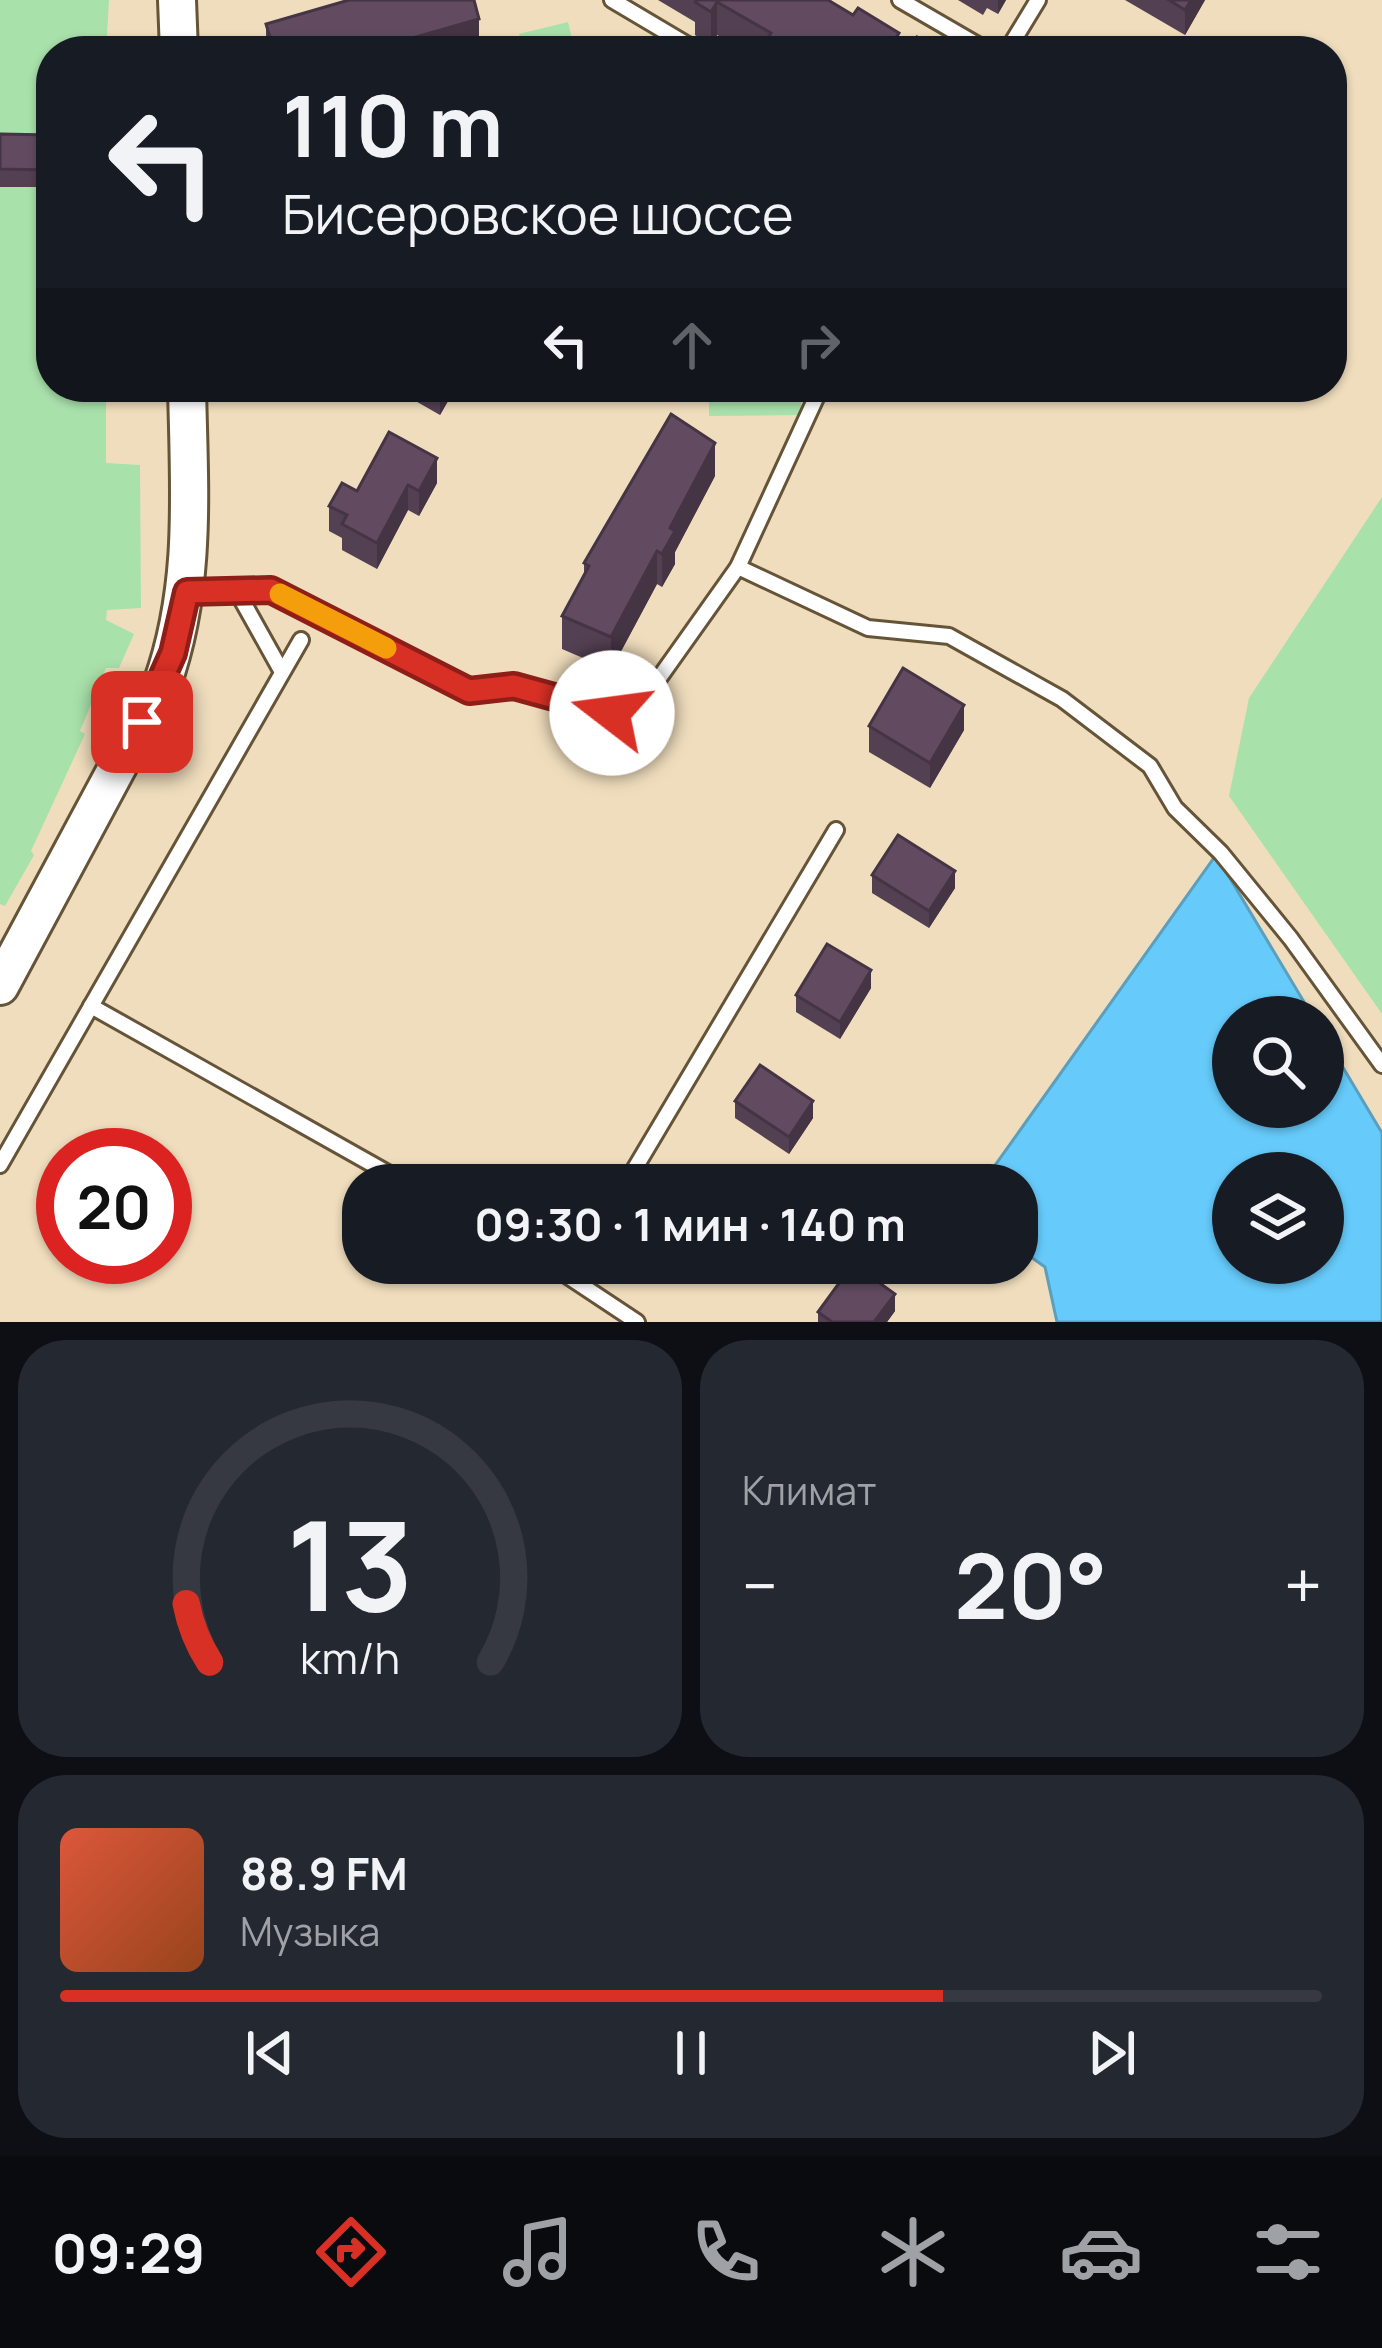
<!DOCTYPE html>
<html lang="ru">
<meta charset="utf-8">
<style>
body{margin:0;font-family:Manrope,sans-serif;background:#242831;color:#f1f3f6;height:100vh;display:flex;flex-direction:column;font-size:45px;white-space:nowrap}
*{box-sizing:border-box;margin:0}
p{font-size:39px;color:#9ea1a6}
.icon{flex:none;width:66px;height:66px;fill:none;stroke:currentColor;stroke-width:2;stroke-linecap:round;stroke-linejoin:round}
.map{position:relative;height:1322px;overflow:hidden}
.side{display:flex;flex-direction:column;gap:18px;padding:18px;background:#0d0f14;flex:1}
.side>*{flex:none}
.banner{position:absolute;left:36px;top:36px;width:1311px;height:366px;border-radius:48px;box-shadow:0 3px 9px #0004;background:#171b24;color:#f1f3f6;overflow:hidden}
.controls{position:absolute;left:1212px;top:996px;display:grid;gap:24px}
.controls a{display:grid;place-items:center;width:132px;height:132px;border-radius:50%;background:#171b24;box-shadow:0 3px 9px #0004;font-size:60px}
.speed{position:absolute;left:36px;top:1128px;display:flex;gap:24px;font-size:60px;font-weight:700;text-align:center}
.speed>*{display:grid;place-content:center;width:156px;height:156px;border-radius:50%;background:#171b24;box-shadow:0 3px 9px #0004;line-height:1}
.speed .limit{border:18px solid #d22;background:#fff;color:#111}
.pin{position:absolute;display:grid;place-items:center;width:102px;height:102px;color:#fff;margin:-51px;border-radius:24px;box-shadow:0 6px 18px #0006}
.me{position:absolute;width:132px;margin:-66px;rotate:285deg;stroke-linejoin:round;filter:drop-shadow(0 0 9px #0008)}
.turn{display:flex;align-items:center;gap:42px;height:252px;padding:0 48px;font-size:54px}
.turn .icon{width:156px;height:156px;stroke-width:2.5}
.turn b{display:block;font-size:84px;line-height:102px}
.lanes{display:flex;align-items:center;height:114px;padding:0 48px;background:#0003;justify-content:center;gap:60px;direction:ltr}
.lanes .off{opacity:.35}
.big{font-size:90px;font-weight:700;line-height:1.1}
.side .widget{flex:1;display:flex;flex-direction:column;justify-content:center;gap:18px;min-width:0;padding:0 42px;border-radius:48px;background:#242831}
.side .dial{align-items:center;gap:0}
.dial svg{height:312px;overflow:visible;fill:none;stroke:#363941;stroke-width:7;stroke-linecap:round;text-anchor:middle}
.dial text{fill:#f1f3f6;stroke:none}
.song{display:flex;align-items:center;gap:36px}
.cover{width:144px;height:144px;border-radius:18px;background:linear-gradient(135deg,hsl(10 70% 55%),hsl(20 70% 35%))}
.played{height:12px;border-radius:6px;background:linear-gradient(90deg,#d93025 70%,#363941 70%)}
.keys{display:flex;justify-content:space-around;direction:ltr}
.heat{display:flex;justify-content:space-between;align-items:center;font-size:66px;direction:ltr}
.side .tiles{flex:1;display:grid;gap:18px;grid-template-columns:1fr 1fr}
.widget:last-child{grid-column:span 2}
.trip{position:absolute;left:342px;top:1164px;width:696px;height:120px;border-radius:48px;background:#171b24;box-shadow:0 3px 9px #0004;font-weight:700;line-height:120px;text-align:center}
.tab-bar{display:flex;height:192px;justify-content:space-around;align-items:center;background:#090b0e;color:#9ea1a6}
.tab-bar .icon{width:84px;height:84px}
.tab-bar .on{color:#d93025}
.tab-bar b{font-size:54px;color:#f1f3f6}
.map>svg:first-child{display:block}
</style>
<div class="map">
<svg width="1382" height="1322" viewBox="0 0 1382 1322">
<rect width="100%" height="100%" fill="#f0ddbd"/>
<!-- green -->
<g fill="#a9e1ab">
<polygon points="0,0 109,0 106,51 51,51 51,387 106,387 106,463 140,465 141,608 107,610 106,620 134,634 119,668 106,668 80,731 85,734 31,851 34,855 5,906 0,904"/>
<polygon points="568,22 575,51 523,51 519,34"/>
<polygon points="709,387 801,387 801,415 709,416"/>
<polygon points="1382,497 1382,1014 1229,796 1249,698"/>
</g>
<!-- water -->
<path fill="#66cbfb" stroke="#5b9fbd" stroke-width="3" fill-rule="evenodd" d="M1216 855 1313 1017H1233V1107H1323V1034L1382 1133V1322H1057L1045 1267 1017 1247V1185H981ZM1233 1173H1323V1263H1233Z"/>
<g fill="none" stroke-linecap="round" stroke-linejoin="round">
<defs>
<g id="service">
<polyline points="612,0 698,51"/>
<polyline points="900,0 988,51"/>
<polyline points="1007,51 1038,0"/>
<polyline points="738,567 868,628 949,636 1062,699 1150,766 1175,808 1221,853 1291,939 1382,1065"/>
<polyline points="187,592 271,591 468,691 513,686 612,713 640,705 738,567 821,387"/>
<polyline points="239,595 282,672"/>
<polyline points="91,1006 409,1185"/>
<polyline points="0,1165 301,640"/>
<polyline points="625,1185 836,830"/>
<polyline points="548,1263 637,1322"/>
</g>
<g id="secondary">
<polyline points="177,0 179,51"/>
<path d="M0 986 162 684C197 586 189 489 187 387"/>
</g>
</defs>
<!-- service casing -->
<use href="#service" stroke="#655438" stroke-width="20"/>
<!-- secondary casing -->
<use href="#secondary" stroke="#655438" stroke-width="42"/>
<!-- service -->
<use href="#service" stroke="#fff" stroke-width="14"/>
<!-- secondary -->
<use href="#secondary" stroke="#fff" stroke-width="36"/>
</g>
<!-- wall -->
<g fill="#544053">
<polygon points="658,0 831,0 831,2 910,48 941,51 745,51 717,35 711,45 695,35 695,22"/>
<polygon points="958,0 1006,0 998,14 987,8 983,15"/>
<polygon points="1125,0 1205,0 1185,35"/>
<polygon points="266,24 479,51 266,51"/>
<polygon points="0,134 50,135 51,187 0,187"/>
<polygon points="398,387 456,387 440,415 398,391"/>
<polygon points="389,432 437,483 419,516 408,510 377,569 342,550 342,538 329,531 329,506 357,491"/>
<polygon points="715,476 675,552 675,564 662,587 657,584 611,670 562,649 562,616 584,574 584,563"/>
<polygon points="869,726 964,730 930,788 869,752"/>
<polygon points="872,875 955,888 929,928 872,893"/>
<polygon points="871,988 840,1039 796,1012 796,995"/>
<polygon points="735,1101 813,1118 789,1154 735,1118"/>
<polygon points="667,1263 685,1263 680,1271"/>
<polygon points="895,1311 887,1322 818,1322 818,1312"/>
</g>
<!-- shaded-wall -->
<g fill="#453444">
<polygon points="998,0 1006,0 998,14"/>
<polygon points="1191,0 1205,0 1185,35 1185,10"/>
<polygon points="717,2 717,35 711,45 711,12"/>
<polygon points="479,19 479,51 367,51"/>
<polygon points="446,387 456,387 440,415 440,398"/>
<polygon points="715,443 715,476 675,552 675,564 662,587 662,554 670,528"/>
<polygon points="437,458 437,483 419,516 419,491"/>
<polygon points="408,485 408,510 377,569 377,543"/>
<polygon points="657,551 657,584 611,670 611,637"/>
<polygon points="964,705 964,730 930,788 930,763"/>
<polygon points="955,871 955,888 929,928 929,911"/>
<polygon points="871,970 871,988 840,1039 840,1022"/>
<polygon points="813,1101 813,1118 789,1154 789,1137"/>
<polygon points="895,1294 895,1311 887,1322 874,1322"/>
</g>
<!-- building -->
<g fill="#624b61" stroke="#453444" stroke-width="3">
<polygon points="349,0 474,0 479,19 367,51 274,51 266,24"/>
<polygon points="696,0 828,0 853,15 858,8 899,33 895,40 910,48 917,37 941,51 802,51 787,42 782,51 778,51 765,43 771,33 717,2 711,12 695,2"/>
<polygon points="1169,0 1191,0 1185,10"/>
<polygon points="0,134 50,135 51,170 0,169"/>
<polygon points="421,387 446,387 440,398"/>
<polygon points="671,414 715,443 670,528 675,531 662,554 657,551 611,637 562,616 589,566 584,563"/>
<polygon points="389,432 437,458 419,491 408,485 377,543 342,524 347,515 329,506 342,483 357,491"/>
<polygon points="903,668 964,705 930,763 869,726"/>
<polygon points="898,835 955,871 929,911 872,875"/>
<polygon points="827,944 871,970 840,1022 796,995"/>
<polygon points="760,1065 813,1101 789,1137 735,1101"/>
<polygon points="675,1174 693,1185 669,1185"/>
<polygon points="853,1264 895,1294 874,1322 832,1322 818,1312"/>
</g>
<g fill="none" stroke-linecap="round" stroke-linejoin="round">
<defs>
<polyline id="route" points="142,722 173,653 187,592 271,590 469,691 514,686 612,713"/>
</defs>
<!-- route casing -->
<use href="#route" stroke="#8d1f18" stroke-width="30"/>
<!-- route -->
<use href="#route" stroke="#d93025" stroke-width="21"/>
<!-- slow -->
<polyline stroke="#f59e0b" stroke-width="21" points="280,594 386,648"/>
</g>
</svg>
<div class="controls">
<a><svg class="icon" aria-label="search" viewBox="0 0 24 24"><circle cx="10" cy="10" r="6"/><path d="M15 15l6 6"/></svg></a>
<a><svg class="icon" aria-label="layers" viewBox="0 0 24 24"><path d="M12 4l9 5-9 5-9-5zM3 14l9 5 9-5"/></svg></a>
</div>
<div class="speed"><div class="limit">20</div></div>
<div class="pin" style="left:142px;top:722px;background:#d93025"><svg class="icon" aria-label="arrive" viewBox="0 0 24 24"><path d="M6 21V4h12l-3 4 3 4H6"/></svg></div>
<svg class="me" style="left:612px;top:713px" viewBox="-20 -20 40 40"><circle r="19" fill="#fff"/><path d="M0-13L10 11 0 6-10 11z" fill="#d93025"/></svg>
<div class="trip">09:30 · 1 мин · 140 m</div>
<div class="banner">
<div class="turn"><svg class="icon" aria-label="left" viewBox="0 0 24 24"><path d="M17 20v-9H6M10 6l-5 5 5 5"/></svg><div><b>110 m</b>Бисеровское шоссе</div></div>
<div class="lanes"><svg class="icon" aria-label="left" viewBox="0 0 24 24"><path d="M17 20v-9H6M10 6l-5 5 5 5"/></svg><svg class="icon off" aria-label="ahead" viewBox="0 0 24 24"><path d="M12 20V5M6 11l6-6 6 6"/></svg><svg class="icon off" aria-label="right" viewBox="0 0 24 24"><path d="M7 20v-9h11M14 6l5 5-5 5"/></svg></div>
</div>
</div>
<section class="side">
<div class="tiles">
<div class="widget dial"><svg viewBox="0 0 100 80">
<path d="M14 69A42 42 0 1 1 86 69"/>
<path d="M14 69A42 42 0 0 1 8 54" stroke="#d93025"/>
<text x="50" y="56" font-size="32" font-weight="700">13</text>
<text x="50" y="72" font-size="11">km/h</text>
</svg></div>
<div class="widget"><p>Климат</p>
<div class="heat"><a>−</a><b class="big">20°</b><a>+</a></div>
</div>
<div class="widget">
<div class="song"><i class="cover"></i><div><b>88.9 FM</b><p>Музыка</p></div></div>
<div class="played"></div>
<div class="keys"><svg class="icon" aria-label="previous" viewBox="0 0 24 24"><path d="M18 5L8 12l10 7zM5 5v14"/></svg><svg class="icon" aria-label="pause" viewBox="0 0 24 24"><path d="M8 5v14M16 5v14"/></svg><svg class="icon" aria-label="next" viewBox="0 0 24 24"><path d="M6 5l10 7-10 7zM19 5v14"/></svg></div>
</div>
</div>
</section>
<nav class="tab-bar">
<b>09:29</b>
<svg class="icon on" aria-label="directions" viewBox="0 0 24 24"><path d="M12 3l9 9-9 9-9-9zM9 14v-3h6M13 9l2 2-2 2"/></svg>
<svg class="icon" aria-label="music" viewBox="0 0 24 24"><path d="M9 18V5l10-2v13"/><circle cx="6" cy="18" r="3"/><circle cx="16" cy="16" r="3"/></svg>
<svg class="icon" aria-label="phone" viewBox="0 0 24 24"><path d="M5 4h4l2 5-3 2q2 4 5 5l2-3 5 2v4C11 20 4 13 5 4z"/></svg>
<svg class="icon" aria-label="climate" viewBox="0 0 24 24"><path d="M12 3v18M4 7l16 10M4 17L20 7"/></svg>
<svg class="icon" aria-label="car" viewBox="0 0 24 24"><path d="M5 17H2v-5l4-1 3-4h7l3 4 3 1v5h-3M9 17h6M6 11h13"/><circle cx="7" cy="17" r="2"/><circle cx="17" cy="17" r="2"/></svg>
<svg class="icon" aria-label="filters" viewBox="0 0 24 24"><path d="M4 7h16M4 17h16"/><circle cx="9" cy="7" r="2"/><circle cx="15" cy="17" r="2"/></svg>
</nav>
